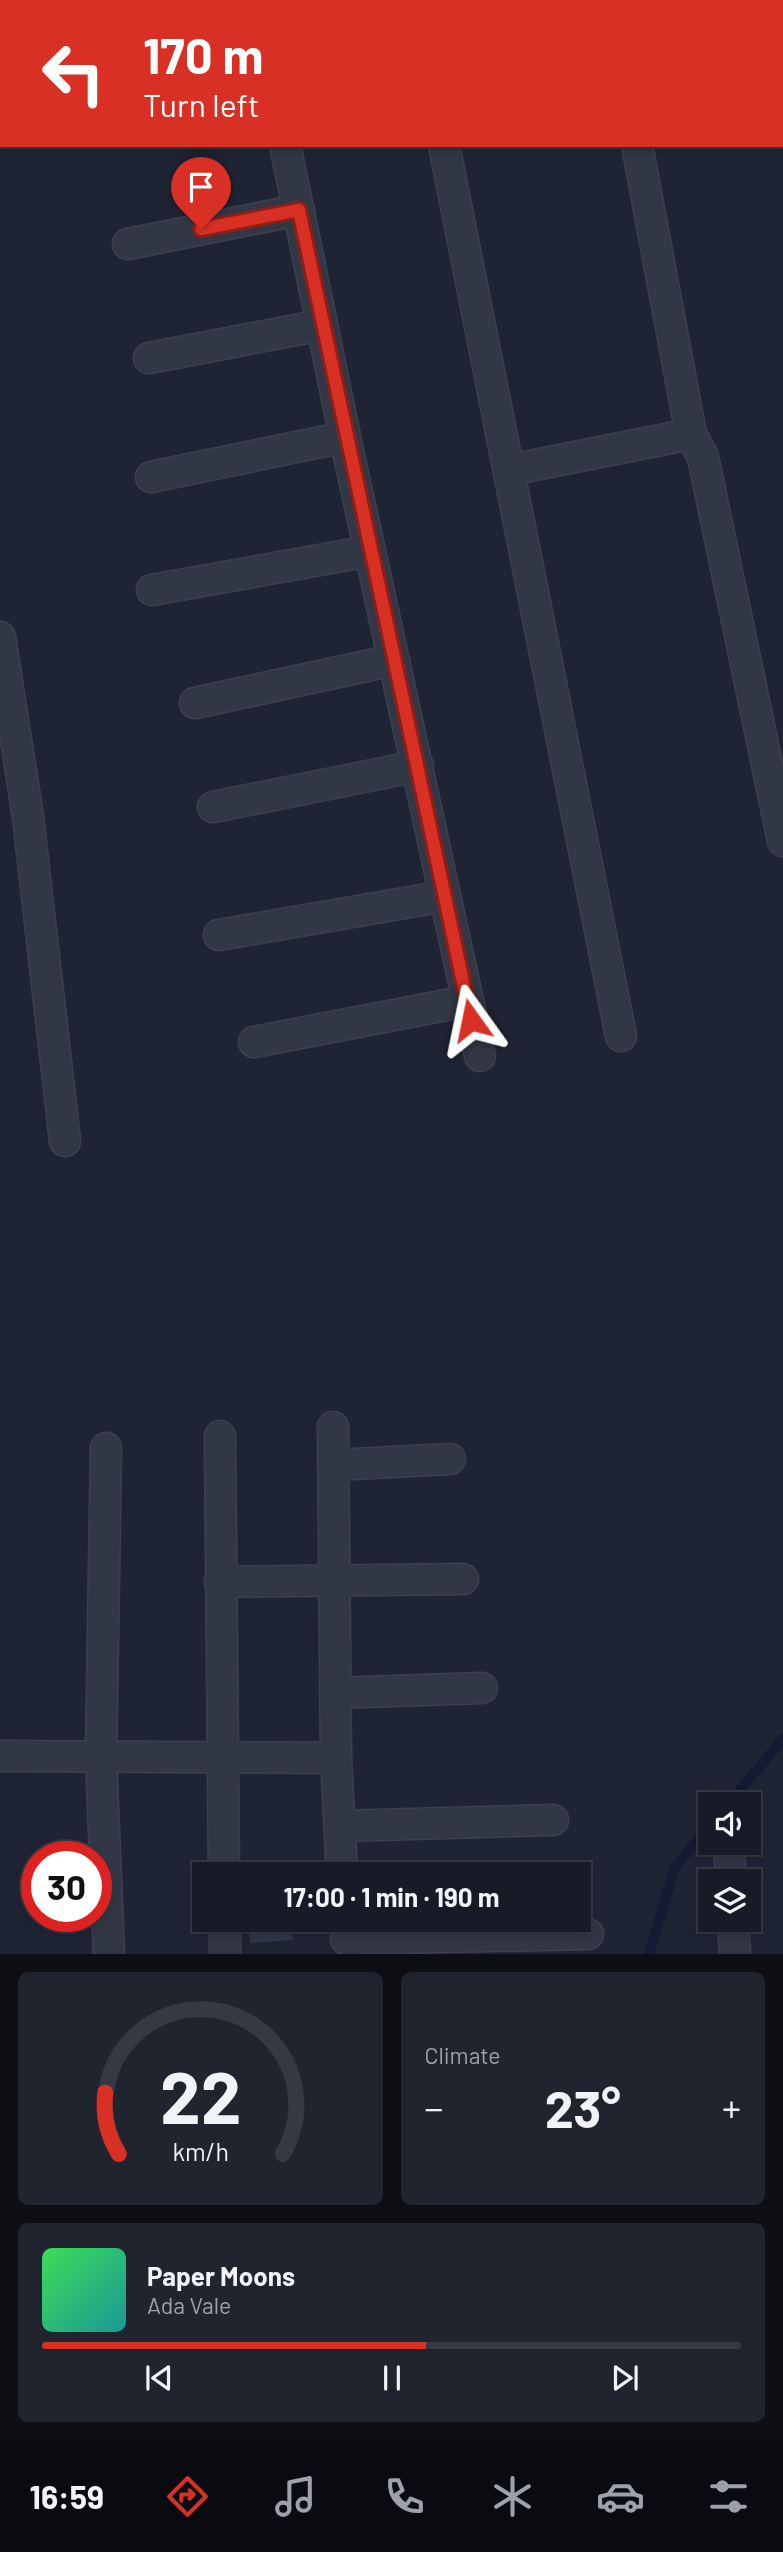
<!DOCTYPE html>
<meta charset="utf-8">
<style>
body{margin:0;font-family:Barlow,sans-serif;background:#20242f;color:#f1f3f6;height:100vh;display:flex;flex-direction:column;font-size:26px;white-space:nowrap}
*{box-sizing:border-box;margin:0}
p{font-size:23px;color:#9ea1a7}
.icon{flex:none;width:38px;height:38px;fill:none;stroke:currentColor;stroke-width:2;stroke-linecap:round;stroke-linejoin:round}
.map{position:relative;height:1954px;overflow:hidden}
.sheet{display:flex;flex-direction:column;gap:18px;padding:18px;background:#0d0f15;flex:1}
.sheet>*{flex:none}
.banner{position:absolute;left:0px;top:0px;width:784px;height:147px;box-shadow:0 4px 10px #0003,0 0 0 2px #363944;background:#d93025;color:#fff;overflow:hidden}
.tools{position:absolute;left:698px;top:1792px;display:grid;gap:14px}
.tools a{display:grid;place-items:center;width:63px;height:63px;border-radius:0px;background:#171b27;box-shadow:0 4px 10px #0003,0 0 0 2px #363944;font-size:35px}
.speed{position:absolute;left:21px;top:1841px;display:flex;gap:14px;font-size:35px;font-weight:700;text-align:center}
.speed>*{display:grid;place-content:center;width:91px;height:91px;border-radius:50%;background:#171b27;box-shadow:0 4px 10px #0003,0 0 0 2px #363944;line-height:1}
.speed .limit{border:10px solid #d22;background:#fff;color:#111}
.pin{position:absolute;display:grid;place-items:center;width:60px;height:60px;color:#fff;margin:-72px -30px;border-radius:50% 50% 50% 0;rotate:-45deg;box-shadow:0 0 7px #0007}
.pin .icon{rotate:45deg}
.me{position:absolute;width:77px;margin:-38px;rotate:348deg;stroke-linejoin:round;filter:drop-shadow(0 0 5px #0008)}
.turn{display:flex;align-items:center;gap:24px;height:147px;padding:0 28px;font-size:32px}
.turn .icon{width:91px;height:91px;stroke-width:2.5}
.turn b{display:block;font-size:49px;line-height:60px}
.big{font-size:52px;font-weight:700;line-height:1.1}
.sheet .card{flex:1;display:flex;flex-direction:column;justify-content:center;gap:10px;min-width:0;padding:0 24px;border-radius:10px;background:#20242f}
.sheet .dial{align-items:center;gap:0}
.dial svg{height:182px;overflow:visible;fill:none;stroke:#363944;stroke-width:7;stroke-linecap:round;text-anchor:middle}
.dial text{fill:#f1f3f6;stroke:none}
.song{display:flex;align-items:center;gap:21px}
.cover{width:84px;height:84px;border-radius:10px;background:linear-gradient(135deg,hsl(130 70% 55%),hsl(180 70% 35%))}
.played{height:7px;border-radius:4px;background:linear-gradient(90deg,#d93025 55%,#363944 55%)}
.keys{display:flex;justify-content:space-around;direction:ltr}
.heat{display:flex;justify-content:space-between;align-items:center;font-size:38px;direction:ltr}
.sheet .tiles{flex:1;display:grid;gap:18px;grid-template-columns:1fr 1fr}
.card:last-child{grid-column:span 2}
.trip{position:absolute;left:192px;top:1862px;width:399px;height:70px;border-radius:0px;background:#171b27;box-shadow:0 4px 10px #0003,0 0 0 2px #363944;font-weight:700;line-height:70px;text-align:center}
.tabs{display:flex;height:112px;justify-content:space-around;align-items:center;background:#090b10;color:#9ea1a7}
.tabs .icon{width:49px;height:49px}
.tabs .active{color:#d93025}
.tabs b{font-size:32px;color:#f1f3f6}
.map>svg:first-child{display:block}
</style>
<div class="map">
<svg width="783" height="1954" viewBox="0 0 783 1954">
<rect width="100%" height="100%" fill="#1f2434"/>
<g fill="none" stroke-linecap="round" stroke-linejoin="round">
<!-- stream -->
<g stroke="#131a31" stroke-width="10">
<polyline points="728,1804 783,1739"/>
<polyline points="649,1954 675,1867 710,1825"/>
</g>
</g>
<!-- building -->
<polygon fill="#31374b" points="248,1920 291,1920 293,1940 250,1943"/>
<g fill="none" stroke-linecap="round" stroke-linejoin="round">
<defs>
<g id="street">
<polyline points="256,0 256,2"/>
<polyline points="415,0 416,2"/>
<polyline points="610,0 610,2"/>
<polyline points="153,2 161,0"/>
<polyline points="285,145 345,437 480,1056"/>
<polyline points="444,145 621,1036"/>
<polyline points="637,145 691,434 703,457 783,841"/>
<polyline points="128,244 299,210"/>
<polyline points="149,358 322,325"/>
<polyline points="509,470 691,434"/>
<polyline points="151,477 345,437"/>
<polyline points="152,590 370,551"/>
<polyline points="0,637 28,817 65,1141"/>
<polyline points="195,703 394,660"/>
<polyline points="213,807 418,766"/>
<polyline points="219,935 445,896"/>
<polyline points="254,1042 467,1001"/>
<polyline points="333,1427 336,1758 342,1874"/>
<polyline points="220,1436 224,1874"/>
<polyline points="106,1448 101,1757 109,1954"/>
<polyline points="334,1465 450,1459"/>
<polyline points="220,1582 463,1579"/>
<polyline points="335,1693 482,1688"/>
<polyline points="0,1756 336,1758"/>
<polyline points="340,1826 553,1820"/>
<polyline points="729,1851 731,1881"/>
<polyline points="225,1920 225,1954"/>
<polyline points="733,1920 735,1954"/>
<polyline points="346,1939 588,1934"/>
</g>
</defs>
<!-- street casing -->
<use href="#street" stroke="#3c404e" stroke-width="33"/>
<!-- street -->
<use href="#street" stroke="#323745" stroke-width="30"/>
</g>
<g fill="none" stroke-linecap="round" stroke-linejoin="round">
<defs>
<polyline id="route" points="201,229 299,210 471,1020"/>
</defs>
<!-- route casing -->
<use href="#route" stroke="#8d1f18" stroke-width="18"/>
<!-- route -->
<use href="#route" stroke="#d93025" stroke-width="12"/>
</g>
</svg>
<div class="tools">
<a><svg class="icon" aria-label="sound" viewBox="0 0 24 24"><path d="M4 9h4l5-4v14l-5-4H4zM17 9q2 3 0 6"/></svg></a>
<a><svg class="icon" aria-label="layers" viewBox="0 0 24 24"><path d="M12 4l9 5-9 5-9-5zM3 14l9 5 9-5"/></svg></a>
</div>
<div class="speed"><div class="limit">30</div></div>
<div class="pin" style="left:201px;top:229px;background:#d93025"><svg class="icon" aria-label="arrive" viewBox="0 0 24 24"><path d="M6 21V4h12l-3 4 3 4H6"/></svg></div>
<svg class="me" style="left:471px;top:1020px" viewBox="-20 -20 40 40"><path d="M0-17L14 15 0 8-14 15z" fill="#d93025" stroke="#fff" stroke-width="4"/></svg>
<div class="trip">17:00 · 1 min · 190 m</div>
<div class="banner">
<div class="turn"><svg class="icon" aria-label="left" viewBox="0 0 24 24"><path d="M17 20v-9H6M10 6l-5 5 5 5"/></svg><div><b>170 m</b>Turn left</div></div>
</div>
</div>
<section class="sheet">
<div class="tiles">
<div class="card dial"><svg viewBox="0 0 100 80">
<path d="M14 69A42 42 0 1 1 86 69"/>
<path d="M14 69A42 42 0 0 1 8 42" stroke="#d93025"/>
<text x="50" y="56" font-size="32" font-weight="700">22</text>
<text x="50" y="72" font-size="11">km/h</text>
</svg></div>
<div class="card"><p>Climate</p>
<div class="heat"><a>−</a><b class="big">23°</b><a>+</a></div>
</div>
<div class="card">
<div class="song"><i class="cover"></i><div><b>Paper Moons</b><p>Ada Vale</p></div></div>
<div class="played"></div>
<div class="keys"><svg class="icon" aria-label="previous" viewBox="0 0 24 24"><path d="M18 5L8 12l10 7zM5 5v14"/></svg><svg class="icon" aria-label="pause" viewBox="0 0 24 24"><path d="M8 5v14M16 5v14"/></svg><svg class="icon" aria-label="next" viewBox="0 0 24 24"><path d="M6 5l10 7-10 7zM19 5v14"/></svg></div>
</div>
</div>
</section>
<nav class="tabs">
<b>16:59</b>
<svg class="icon active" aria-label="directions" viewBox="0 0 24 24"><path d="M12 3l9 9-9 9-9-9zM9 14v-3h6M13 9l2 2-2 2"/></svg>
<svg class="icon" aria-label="music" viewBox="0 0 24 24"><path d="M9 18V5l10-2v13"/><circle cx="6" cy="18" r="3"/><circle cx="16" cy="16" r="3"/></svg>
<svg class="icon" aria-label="phone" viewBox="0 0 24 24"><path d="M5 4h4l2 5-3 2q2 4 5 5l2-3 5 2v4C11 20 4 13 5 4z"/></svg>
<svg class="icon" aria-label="climate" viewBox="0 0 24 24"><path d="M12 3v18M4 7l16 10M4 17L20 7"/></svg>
<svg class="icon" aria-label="car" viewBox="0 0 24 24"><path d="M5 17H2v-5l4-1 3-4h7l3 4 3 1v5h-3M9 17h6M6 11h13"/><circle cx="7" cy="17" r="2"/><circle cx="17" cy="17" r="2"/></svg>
<svg class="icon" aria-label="filters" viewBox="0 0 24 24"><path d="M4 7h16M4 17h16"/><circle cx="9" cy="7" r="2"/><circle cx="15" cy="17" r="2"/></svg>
</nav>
